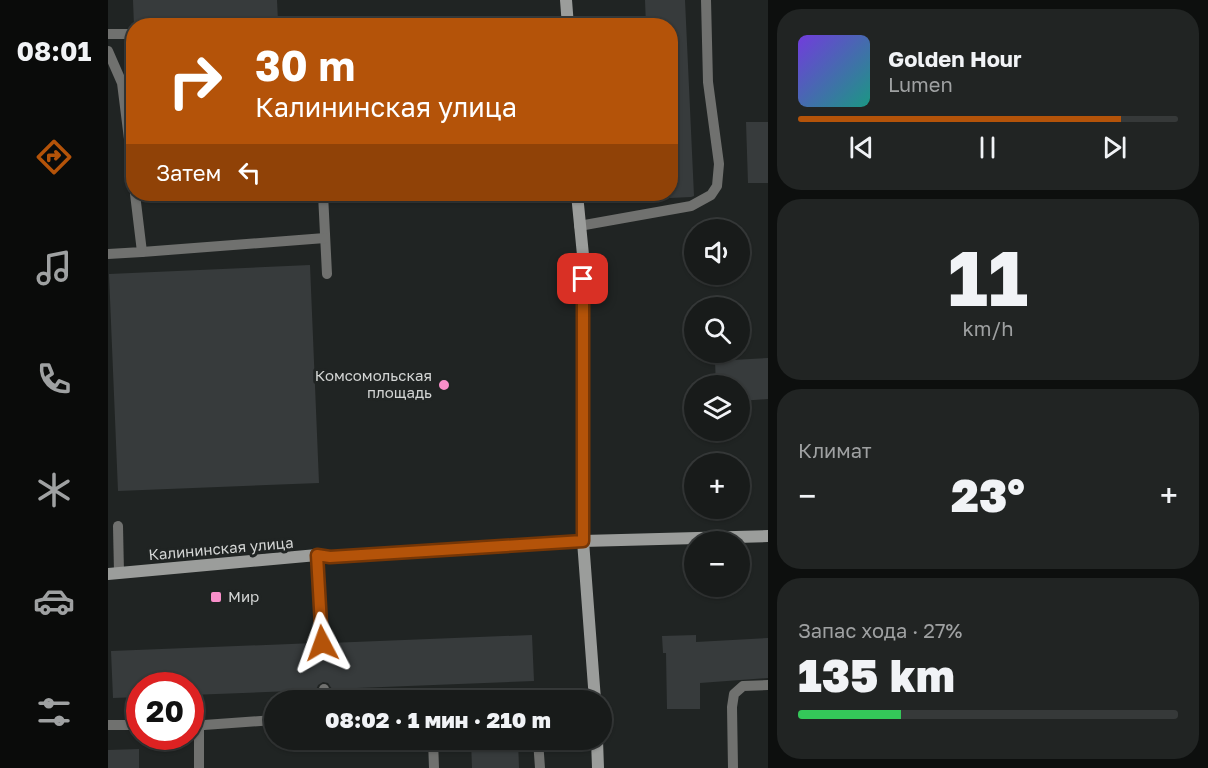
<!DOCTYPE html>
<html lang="ru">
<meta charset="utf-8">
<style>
body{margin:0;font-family:"Golos Text",sans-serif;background:#212423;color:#f1f3f6;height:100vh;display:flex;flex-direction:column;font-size:22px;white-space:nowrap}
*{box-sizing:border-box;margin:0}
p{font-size:20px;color:#9fa1a2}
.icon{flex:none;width:33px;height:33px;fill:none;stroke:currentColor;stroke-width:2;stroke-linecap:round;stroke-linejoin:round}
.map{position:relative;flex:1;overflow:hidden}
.sheet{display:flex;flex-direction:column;gap:9px;padding:9px;background:#0d0f0e;width:440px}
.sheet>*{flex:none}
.guide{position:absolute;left:18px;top:18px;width:552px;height:183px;border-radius:24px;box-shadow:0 2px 4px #0004,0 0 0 2px #363939;background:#b45309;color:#fff;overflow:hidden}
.controls{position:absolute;left:576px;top:219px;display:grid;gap:12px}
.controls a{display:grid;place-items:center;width:66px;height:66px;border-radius:50%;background:#181b1a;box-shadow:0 2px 4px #0004,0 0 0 2px #363939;font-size:30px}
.speed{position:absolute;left:18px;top:672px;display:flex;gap:12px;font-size:30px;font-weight:700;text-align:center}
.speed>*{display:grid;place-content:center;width:78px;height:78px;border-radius:50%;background:#181b1a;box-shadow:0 2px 4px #0004,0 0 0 2px #363939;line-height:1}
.speed .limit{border:9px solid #d22;background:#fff;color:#111}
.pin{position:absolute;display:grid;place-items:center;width:51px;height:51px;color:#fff;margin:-26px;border-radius:12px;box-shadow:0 3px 9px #0006}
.me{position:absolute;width:66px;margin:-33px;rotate:356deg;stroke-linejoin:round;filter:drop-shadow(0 0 4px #0008)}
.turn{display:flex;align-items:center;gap:21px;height:126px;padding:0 30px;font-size:27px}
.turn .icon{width:78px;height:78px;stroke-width:2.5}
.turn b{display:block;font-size:42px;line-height:51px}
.then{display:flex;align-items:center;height:57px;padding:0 30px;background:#0003;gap:12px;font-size:22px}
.big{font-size:45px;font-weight:800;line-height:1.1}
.sheet .tile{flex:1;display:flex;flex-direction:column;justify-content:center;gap:9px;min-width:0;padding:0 21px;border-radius:24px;background:#212423}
.sheet .dial{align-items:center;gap:0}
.dial b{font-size:78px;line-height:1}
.song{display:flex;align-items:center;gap:18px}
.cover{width:72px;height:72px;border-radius:9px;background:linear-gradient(135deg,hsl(260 70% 55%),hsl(170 70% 35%))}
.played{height:6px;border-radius:3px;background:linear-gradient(90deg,#b45309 85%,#363939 85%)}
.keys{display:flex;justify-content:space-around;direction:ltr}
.heat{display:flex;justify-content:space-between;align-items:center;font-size:33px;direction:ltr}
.charge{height:9px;border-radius:4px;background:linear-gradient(90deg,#34c759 27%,#363939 0)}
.trip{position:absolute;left:156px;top:690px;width:348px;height:60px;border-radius:30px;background:#181b1a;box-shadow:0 2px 4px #0004,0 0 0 2px #363939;font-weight:800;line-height:60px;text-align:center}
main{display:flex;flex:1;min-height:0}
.tabs{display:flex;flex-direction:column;width:108px;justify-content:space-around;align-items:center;background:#0a0b0a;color:#9fa1a2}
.tabs .icon{width:42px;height:42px}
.tabs .active{color:#b45309}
.tabs b{font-size:27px;color:#f1f3f6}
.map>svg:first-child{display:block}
</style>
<main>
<nav class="tabs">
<b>08:01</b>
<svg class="icon active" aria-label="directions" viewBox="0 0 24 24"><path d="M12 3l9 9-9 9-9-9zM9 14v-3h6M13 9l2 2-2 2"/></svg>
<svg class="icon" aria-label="music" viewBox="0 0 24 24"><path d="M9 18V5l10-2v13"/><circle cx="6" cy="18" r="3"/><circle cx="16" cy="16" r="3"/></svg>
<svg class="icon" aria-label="phone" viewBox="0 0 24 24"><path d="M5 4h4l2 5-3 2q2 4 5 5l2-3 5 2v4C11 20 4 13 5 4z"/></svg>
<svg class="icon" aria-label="climate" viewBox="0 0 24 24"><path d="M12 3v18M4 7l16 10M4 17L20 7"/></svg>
<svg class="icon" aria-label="car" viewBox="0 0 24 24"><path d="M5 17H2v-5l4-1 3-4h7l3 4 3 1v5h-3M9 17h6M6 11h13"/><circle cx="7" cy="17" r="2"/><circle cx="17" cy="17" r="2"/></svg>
<svg class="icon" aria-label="filters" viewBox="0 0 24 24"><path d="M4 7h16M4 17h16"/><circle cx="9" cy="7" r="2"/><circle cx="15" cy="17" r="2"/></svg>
</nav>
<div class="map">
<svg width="661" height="768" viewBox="0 0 661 768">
<rect width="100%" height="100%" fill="#202423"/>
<!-- building -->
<g fill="#373b3c">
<polygon points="25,0 169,0 170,22 26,26"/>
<polygon points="537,0 577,0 586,196 583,197 562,198 562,26 538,26"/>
<polygon points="638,122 660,122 660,183 640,183"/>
<polygon points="202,265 211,483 10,491 1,274"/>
<polygon points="660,358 660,399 632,401 632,386 608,386 607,361"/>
<polygon points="424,635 426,681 224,689 220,683 215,682 210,685 208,690 82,695 82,686 32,686 32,697 5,698 3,651 207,643 208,648 214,650 219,649 221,643"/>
<polygon points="588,635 588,642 660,638 660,678 592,683 592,709 559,709 558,653 555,653 554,636"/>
<polygon points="363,740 410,740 411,768 364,768"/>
<polygon points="31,749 31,768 0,768 0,750"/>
</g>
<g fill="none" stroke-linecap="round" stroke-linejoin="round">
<!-- service -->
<g stroke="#70716f" stroke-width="10">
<polyline points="0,34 26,34"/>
<polyline points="0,51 14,83 26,179"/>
<polyline points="215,194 219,274"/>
<polyline points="471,226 583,206 603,195 609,186 611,164 600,82 598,0"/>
<polyline points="34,252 217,238"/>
<polyline points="0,254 34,252 27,194"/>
<polyline points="10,526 11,573"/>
<polyline points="209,555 214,643"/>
<polyline points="216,689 216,700"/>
<polyline points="412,700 487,695"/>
<polyline points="0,725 32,725"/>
<polyline points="82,726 166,720"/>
<polyline points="91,726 91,768"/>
<polyline points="325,740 326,768"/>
<polyline points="430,740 432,768"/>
<polyline points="625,768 624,707 626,694 635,686 661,685"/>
</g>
<!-- secondary -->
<g stroke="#9b9d9b" stroke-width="12">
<polyline points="458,0 460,26"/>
<polyline points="469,194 475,255 475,541 487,700"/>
<polyline points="0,574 209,555 222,557 475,541 661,536"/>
<polyline points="489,740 490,768"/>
</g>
</g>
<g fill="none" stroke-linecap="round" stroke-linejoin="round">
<defs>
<polyline id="route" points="214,643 209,555 222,557 475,541 475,279"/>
</defs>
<!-- route casing -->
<use href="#route" stroke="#753606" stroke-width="15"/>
<!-- route -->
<use href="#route" stroke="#b45309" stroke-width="10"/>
</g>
<!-- markers -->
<g fill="#f98fca" stroke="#202423" stroke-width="2">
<circle cx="336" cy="385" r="6"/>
<rect x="102" y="591" width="12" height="12" rx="3"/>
</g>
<g text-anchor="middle" stroke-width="6" stroke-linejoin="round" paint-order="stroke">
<!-- poi labels -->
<g font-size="15" fill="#d3d5d4" stroke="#202423" text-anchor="end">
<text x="324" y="381">Комсомольская<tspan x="324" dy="17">площадь</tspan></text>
<text x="120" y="602" text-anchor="start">Мир</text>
</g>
<!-- street labels -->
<g font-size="15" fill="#d3d5d4" stroke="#202423">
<text transform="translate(113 549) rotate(-5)" y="5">Калининская улица</text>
</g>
</g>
</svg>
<div class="controls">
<a><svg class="icon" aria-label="sound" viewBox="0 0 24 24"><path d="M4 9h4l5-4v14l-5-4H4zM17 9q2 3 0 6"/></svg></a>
<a><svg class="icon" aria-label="search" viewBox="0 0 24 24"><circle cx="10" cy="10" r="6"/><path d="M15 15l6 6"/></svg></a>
<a><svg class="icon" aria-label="layers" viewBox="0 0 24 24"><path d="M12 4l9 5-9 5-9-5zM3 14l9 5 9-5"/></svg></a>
<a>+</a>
<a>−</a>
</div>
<div class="speed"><div class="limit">20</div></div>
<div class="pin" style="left:475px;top:279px;background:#d93025"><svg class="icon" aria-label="arrive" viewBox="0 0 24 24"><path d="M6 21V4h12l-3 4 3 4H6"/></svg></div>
<svg class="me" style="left:214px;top:643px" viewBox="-20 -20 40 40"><path d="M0-17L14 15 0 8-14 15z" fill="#b45309" stroke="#fff" stroke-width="4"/></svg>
<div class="trip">08:02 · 1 мин · 210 m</div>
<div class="guide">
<div class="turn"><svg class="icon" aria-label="right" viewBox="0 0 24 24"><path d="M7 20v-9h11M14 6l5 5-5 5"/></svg><div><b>30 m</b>Калининская улица</div></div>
<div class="then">Затем<svg class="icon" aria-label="left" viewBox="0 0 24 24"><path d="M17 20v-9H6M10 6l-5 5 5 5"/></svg></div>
</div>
</div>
<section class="sheet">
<div class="tile">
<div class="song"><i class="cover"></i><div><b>Golden Hour</b><p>Lumen</p></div></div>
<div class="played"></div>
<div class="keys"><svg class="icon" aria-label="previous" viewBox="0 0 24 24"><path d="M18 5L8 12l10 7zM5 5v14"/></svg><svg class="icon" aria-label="pause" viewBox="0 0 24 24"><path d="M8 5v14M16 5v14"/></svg><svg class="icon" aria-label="next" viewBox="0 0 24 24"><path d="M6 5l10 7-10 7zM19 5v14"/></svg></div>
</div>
<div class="tile dial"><b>11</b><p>km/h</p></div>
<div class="tile"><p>Климат</p>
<div class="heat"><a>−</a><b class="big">23°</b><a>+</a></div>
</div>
<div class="tile"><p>Запас хода · 27%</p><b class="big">135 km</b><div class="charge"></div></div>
</section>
</main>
